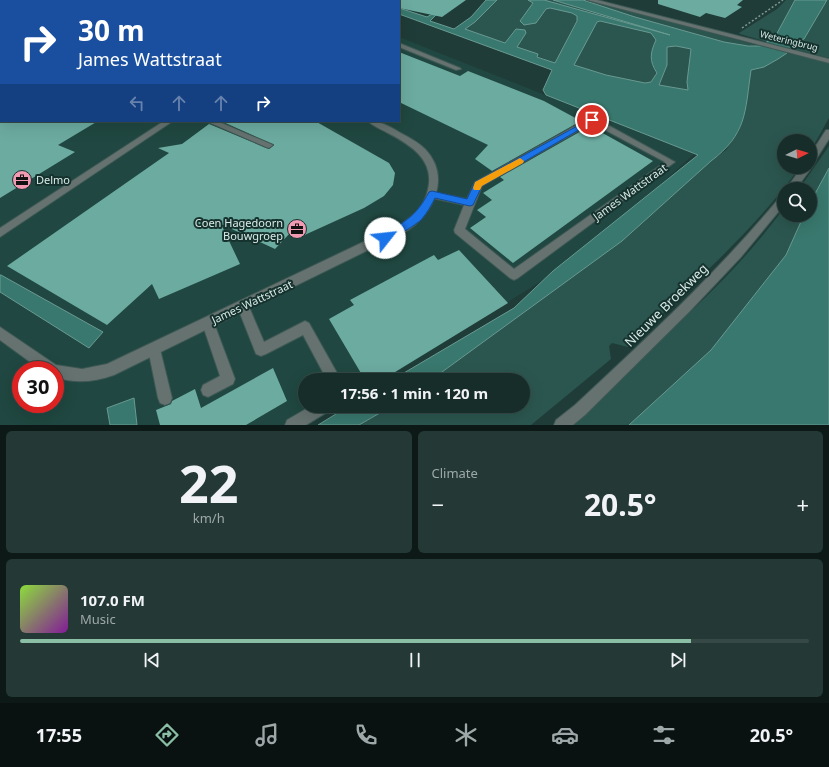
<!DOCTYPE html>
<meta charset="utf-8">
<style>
body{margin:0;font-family:"Noto Sans",sans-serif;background:#243936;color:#f1f3f6;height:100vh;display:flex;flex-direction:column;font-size:15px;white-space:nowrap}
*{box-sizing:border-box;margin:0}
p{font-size:13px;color:#9ea8a8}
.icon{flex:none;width:22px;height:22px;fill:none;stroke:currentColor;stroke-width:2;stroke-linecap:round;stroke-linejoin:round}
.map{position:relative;height:425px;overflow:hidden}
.sheet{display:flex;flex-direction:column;gap:6px;padding:6px;background:#0d1917;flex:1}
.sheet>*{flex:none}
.banner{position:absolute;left:0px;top:0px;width:400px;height:122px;box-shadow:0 4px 16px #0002,0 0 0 1px #364947;background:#1a4fa0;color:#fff;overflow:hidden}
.needle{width:26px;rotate:85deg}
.controls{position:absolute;left:777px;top:134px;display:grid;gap:8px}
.controls a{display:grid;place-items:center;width:40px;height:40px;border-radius:50%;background:#172d2a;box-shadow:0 4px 16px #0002,0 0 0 1px #364947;font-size:20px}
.speed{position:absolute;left:12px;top:361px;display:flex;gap:8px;font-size:20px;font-weight:700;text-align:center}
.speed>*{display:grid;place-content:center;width:52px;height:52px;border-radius:50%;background:#172d2a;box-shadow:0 4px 16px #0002,0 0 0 1px #364947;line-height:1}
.speed .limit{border:6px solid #d22;background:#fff;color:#111}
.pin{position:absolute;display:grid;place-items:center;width:34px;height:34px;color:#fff;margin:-17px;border:2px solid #fff;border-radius:50%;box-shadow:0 1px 4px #0007}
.me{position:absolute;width:44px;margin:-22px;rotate:61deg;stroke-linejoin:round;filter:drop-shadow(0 0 3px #0008)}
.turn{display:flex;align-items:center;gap:14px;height:84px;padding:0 12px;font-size:18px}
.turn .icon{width:52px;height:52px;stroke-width:2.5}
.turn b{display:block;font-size:28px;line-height:34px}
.lanes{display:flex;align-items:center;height:38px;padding:0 12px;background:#0003;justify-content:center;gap:20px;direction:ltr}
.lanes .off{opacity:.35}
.big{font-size:30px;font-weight:700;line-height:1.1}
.sheet .widget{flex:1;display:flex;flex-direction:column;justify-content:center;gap:6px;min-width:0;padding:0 14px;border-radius:6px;background:#243936}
.sheet .dial{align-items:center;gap:0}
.dial b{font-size:52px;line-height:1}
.song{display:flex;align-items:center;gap:12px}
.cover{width:48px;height:48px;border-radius:6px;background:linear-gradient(135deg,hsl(90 70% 55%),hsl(290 70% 35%))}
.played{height:4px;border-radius:2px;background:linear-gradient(90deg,#8abfa5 85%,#364947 85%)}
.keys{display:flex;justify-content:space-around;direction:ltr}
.heat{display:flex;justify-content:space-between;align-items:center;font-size:22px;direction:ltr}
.sheet .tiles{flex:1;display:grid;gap:6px;grid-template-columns:1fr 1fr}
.widget:last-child{grid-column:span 2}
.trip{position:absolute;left:298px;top:373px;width:232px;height:40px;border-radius:20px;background:#172d2a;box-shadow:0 4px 16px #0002,0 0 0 1px #364947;font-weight:700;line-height:40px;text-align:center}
.menu{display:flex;height:64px;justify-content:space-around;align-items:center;background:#091211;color:#9ea8a8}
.menu .icon{width:28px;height:28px}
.menu .active{color:#8abfa5}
.menu b{font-size:18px;color:#f1f3f6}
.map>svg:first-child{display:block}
</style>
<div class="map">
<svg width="829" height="425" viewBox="0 0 829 425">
<rect width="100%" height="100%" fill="#1f3c38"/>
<!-- built -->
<path fill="#204741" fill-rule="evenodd" d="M0 0 349 1H1V121H399V37L694 154 586 253 384 380H305V406H340L308 425H0ZM21 370H55V404H21Z"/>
<!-- green -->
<g fill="#2b564f">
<path d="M497 0H528L533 3 520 21C541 11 555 1 577 16V20L555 63 537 56 538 54 516 47 526 33 513 32 505 43 465 29 475 22Z"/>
<polygon points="544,0 553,0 671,35 669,35"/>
<polygon points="583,0 587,0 760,46 738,45 724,42 635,17"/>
<polygon points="786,0 795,0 775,37 767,42 740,34 739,33 777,9"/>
<polygon points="827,0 829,0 829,58 790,48 814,22"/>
<path d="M600 21 651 33 656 40C650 52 649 61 657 73L651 82 645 83 606 75 573 65 597 22Z"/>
<polygon points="676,46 691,49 687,82 689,90 659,85 667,65 667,47"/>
<path d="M787 53 829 63V118L810 152V141H784V167H800C751 235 687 288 628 347L612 343 609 346 611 359 531 425H359L392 406H523V380H431L622 241 711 161 726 150 739 131 751 70 764 67Z"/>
<polygon points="829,146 829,168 810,203 810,189 799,189"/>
<path d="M784 208V215H804L786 255 711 350 629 425H560C640 356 721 294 784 208Z"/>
</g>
<!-- water -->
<g fill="#39786e" stroke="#699a92" fill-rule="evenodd">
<path d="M486 0H497L475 22 465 29 505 43 516 29 525 30 526 33 517 47 538 54 537 57 555 63 577 21V16L572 13 550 8 546 9 536 23 524 25 520 21 533 3 528 0H544L670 35 553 0H583L635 17 724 42 748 46H760L775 37 795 0H827L804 39 795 42 787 53 778 59 764 67 751 70C745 112 747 134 711 161L622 241 431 380H392L514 308 553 271 698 155 546 95 543 90 552 70 399 14V8L427 17 443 8 430 21 454 29 471 17ZM600 21 651 33 656 40C650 53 649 61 657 73L651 82 645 83 606 75 574 65 597 22ZM676 46 691 49 687 82 688 90 659 85 667 65V47Z"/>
<polygon points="829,168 829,425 629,425 711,350 786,255 804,215 810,215 810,203"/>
<polygon points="0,275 1,275 103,332 89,348 0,292"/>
<polygon points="134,398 137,425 110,425 107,408"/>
<polygon points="349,406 392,406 359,425 318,425"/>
</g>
<!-- building -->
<g fill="#6caba0">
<polygon points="394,0 466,0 442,17 399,8 399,1"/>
<polygon points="658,0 743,0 737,5 742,7 725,18 706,13 700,17 658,4"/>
<polygon points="399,52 460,76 468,71 544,101 581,121 492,171 475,159 488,145 399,102"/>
<polygon points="0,121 98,121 58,145 75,152 0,198"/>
<polygon points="221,121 315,121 389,163 395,173 393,185 384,196 364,208 298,238 291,232 275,249 221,224 240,264 159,299 152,284 107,325 7,266 169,153 158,148 182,144 209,124 269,149 274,145"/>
<polygon points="590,126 653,161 513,263 470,228 486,217 477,210 492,200 483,193 504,180 500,177"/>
<polygon points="459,250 508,303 382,380 365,380 329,319 354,305 350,300 434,255 438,260"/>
<polygon points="273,368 287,401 246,425 160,425 156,410 171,404 172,401 195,389 201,408"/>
</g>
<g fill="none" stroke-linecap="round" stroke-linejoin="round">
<defs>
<g id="lane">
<polygon points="399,43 460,68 461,69 456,70 399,47"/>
<rect x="0" y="54" width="1" height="4"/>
<rect x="0" y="103" width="1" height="5"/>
<path d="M589 118H595L675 162 518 278 514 280 510 278 455 233 454 230 464 205 432 198 427 195 432 192 467 199 475 182ZM592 123 665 162 514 269 465 229 482 186Z"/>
<polygon points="206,121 217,121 273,145 269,148 266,147"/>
<polygon points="243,301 247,302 264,342 301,323 305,321 309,323 341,380 327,380 303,335 266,354 261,356 256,354 237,306 239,302"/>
<polygon points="208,318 212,319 214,323 235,379 233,384 208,397 203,395 201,390 203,385 220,376 202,323 204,319"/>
<polygon points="154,343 159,345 160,349 172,398 170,403 165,405 160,403 158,398 148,349 149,345"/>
<polygon points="311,406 331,406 329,411 306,425 285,425 287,420"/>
</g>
<g id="street">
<polygon points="111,0 118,0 110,1"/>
<polygon points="310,0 318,0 319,1 311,1"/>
<polygon points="329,0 337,0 338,1 330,1"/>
<polygon points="587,0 597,0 829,59 829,63"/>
<rect x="0" y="45" width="1" height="4"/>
<polygon points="164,121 173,121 0,237 0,228"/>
<path d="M368 121C380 121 389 126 399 132 408 137 418 142 425 149 452 177 433 215 405 232L114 375C94 382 75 384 55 377V370H41L0 340V327L56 365 82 369 107 364 401 224C415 215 425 205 428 189 435 159 409 144 386 132 380 129 373 126 368 121Z"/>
<polygon points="826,130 829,130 829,139 813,164 810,165 810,155"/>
<polygon points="810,165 812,167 796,189 786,189 802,167 810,167"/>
<path d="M784 195V205L741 257 690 311 585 415 573 425H554L556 420 575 405C647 338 718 272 781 196Z"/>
</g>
</defs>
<!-- lane casing -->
<use href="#lane" stroke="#3d5854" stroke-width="2"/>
<!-- street casing -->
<use href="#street" stroke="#3d5854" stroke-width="2"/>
<!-- path -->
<polyline stroke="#839995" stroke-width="1.5" stroke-dasharray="2 2" stroke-linecap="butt" points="742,28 783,0"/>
<!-- lane -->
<use href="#lane" fill="#65726f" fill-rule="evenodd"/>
<!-- street -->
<use href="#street" fill="#65726f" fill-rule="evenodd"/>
</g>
<!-- route -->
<path fill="#1a73e8" stroke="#114b97" d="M590 119 596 120 482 186 473 205 470 206 435 198C431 206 427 213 421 220 415 225 388 243 382 241L380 238 382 236C406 220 415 218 429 192L432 191 467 199 475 182Z"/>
<!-- slow -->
<polygon fill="#f59e0b" points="520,158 524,161 523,163 482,186 480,190 474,190 473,188 475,182"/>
<!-- icons -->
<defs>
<symbol id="office-disc" viewBox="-11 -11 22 22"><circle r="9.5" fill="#f19ab2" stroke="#15322e"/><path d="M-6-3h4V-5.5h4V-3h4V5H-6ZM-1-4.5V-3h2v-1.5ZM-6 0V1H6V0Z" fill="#111"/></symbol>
</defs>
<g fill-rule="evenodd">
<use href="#office-disc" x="11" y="169" width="22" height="22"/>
<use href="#office-disc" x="286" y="218" width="22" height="22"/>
</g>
<g text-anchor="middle" stroke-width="4" stroke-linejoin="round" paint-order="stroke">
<!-- far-street labels -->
<g font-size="9" fill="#daebe7" stroke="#15322e">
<text transform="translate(789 41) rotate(14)" y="3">Weteringbrug</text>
</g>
<!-- poi labels -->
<g font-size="11" fill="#daebe7" stroke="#15322e" text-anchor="start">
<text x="36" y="184">Delmo</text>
<text x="283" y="227" text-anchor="end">Coen Hagedoorn<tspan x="283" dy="13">Bouwgroep</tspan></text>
</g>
<!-- street labels -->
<g font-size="11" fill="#daebe7" stroke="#15322e">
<text transform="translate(630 192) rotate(-36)" y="4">James Wattstraat</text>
<text transform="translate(252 302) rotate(-25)" y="4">James Wattstraat</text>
</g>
<!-- near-street labels -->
<g font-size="13" fill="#daebe7" stroke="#15322e">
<text transform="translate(666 305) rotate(-45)" y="5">Nieuwe Broekweg</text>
</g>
</g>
</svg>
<div class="controls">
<a><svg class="needle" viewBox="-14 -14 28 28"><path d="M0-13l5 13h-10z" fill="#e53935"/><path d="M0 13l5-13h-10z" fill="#9ea8a8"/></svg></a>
<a><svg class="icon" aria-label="search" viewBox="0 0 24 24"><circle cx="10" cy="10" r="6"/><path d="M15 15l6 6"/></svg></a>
</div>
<div class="speed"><div class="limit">30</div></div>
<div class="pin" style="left:592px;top:120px;background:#d93025"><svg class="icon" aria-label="arrive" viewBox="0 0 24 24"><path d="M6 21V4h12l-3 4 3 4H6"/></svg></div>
<svg class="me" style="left:385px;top:238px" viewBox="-20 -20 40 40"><circle r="19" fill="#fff"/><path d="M0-13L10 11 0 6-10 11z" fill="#1a73e8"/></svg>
<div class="trip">17:56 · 1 min · 120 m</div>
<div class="banner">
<div class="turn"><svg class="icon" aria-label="right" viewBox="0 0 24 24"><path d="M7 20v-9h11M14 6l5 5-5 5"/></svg><div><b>30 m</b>James Wattstraat</div></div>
<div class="lanes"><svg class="icon off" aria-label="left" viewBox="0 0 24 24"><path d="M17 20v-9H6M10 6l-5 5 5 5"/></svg><svg class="icon off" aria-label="ahead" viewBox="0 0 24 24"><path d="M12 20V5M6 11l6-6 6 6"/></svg><svg class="icon off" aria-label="ahead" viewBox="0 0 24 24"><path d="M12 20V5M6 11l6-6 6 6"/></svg><svg class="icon" aria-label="right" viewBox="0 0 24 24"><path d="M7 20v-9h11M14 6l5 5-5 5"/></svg></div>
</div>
</div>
<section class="sheet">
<div class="tiles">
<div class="widget dial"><b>22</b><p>km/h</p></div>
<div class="widget"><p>Climate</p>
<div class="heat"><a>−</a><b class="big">20.5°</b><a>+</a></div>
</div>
<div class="widget">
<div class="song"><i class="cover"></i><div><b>107.0 FM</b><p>Music</p></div></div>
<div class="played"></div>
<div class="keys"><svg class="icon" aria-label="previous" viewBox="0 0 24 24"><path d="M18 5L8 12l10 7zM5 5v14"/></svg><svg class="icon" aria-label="pause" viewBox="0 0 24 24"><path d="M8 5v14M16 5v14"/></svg><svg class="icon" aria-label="next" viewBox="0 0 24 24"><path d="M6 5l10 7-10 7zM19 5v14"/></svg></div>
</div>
</div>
</section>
<nav class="menu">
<b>17:55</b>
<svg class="icon active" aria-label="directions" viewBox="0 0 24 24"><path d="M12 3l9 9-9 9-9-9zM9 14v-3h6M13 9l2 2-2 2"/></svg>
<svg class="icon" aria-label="music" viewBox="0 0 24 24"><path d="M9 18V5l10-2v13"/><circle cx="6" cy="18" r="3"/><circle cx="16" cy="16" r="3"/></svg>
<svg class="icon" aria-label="phone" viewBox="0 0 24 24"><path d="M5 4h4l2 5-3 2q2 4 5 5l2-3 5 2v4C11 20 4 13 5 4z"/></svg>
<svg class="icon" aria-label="climate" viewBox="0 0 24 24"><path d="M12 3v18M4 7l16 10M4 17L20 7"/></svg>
<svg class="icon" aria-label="car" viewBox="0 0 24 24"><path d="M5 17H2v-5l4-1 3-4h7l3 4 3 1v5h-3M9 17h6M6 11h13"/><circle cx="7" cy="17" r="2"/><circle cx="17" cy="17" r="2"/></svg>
<svg class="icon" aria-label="filters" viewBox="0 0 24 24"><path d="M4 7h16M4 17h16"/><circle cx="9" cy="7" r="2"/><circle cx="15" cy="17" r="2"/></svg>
<b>20.5°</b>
</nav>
